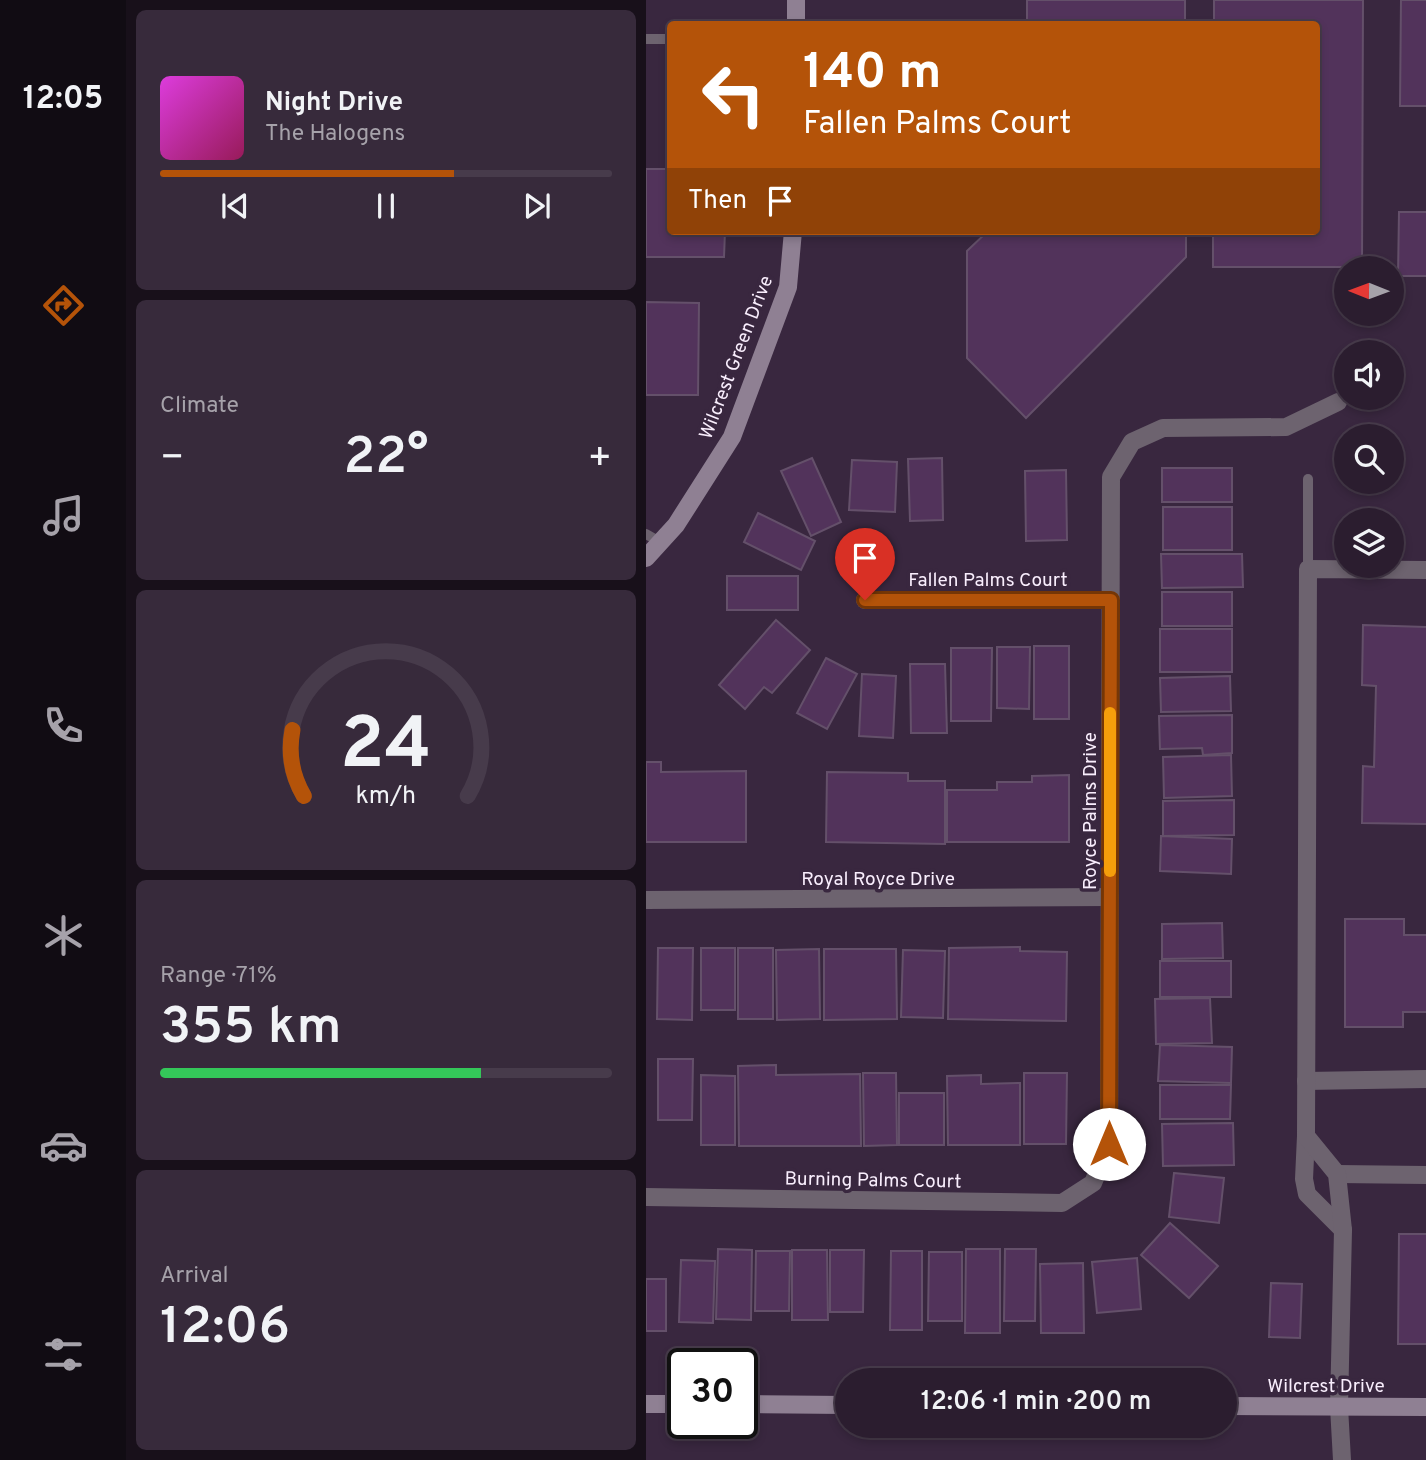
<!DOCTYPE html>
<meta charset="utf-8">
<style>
body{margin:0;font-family:Overpass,sans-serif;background:#372a3b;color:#f1f3f6;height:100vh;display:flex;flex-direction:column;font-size:26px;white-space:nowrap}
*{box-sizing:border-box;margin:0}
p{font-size:23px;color:#a6a2aa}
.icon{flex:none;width:38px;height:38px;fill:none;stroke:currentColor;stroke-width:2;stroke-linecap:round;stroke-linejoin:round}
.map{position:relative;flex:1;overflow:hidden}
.details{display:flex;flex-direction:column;gap:10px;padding:10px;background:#18101a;width:520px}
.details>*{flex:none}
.hud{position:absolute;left:21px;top:21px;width:653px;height:214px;border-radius:7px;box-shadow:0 4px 10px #0003,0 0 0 2px #473b4b;background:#b45309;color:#fff;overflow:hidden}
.needle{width:46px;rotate:271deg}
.tools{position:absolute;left:688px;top:256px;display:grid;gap:14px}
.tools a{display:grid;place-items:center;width:70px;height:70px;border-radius:50%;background:#2b1d2f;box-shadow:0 4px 10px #0003,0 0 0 2px #473b4b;font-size:35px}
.speed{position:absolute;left:21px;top:1348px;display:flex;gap:14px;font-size:35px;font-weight:700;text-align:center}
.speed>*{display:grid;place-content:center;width:91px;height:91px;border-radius:50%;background:#2b1d2f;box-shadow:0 4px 10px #0003,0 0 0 2px #473b4b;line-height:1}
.speed .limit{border:4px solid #111;border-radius:10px;background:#fff;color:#111}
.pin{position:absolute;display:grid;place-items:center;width:60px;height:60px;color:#fff;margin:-72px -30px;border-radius:50% 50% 50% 0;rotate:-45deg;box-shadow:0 0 7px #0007}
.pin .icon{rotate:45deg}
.me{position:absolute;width:77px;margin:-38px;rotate:0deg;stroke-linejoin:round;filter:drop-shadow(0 0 5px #0008)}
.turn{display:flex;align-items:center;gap:24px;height:147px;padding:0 21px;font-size:32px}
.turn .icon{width:91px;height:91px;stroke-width:2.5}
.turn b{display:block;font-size:49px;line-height:60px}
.then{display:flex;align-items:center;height:66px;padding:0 21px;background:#0003;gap:14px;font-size:26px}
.big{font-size:52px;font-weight:600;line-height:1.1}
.details .tile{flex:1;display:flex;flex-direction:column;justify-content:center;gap:10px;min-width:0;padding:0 24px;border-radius:10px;background:#372a3b}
.details .dial{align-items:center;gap:0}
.dial svg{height:182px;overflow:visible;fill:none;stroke:#473b4b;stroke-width:7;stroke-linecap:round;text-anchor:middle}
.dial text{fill:#f1f3f6;stroke:none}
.song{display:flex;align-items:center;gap:21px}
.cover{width:84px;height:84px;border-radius:10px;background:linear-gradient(135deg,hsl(300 70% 55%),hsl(330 70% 35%))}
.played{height:7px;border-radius:4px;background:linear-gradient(90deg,#b45309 65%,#473b4b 65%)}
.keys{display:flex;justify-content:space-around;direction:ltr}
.heat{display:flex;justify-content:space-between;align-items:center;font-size:38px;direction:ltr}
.charge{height:10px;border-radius:5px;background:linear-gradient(90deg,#34c759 71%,#473b4b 0)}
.trip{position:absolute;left:189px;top:1368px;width:402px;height:70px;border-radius:35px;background:#2b1d2f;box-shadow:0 4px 10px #0003,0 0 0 2px #473b4b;font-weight:600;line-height:70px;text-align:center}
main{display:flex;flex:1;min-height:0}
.tab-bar{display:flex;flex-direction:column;width:126px;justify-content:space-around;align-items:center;background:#110c13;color:#a6a2aa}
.tab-bar .icon{width:49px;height:49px}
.tab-bar .active{color:#b45309}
.tab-bar b{font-size:32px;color:#f1f3f6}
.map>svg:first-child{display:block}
</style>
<main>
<nav class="tab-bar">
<b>12:05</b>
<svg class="icon active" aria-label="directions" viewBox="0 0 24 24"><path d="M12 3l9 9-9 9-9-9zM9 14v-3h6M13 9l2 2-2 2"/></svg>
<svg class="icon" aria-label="music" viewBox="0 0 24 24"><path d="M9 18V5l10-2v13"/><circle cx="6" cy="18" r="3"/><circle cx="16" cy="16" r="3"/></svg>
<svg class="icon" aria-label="phone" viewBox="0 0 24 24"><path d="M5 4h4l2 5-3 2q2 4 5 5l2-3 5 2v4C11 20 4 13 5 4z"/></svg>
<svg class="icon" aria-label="climate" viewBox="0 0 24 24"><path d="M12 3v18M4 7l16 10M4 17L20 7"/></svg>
<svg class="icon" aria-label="car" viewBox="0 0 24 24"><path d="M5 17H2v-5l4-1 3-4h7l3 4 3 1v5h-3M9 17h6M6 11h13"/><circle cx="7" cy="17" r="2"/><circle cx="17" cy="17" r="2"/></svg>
<svg class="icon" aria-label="filters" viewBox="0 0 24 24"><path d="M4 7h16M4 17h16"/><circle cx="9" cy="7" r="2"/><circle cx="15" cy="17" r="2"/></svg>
</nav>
<section class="details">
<div class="tile">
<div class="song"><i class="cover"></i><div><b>Night Drive</b><p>The Halogens</p></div></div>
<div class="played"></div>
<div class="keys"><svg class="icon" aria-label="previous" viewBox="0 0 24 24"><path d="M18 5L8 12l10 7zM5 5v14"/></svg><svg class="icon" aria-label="pause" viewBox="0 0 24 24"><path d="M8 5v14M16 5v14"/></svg><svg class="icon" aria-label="next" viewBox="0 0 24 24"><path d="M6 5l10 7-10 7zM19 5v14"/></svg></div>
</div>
<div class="tile"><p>Climate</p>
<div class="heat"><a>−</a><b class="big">22°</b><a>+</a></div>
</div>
<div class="tile dial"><svg viewBox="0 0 100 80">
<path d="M14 69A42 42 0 1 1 86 69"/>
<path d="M14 69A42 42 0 0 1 9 40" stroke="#b45309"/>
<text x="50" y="56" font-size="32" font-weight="700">24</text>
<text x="50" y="72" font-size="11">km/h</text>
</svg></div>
<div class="tile"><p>Range · 71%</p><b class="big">355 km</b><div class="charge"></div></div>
<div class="tile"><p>Arrival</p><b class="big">12:06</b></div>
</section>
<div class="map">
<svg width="781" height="1460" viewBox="0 0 781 1460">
<rect width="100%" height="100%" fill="#39273f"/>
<!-- building -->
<g fill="#52335b" stroke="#64506a" stroke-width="2">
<rect x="381" y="0" width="158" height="24"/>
<polygon points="568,0 717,0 716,267 567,267 567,231 670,231 670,24 568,24"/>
<polygon points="755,0 781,0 781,106 754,106"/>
<polygon points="0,169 24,169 24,231 79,231 78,257 0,257"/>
<polygon points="753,212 781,212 781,276 752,276"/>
<polygon points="342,231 540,231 540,257 380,418 321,358 321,251"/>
<polygon points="0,302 53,303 52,395 0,395"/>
<polygon points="166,458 195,522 165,536 135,471"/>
<polygon points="296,458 297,520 264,521 262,459"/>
<polygon points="206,460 251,462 249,512 203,510"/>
<rect x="516" y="468" width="70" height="34"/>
<polygon points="420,470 421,540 380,541 379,471"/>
<rect x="517" y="507" width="69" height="43"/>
<polygon points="112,513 169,541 155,570 98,542"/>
<polygon points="515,554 596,554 597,587 516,588"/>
<rect x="81" y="576" width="71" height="34"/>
<rect x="516" y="592" width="70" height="34"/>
<polygon points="130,620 164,650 126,693 118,687 99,709 73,685"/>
<polygon points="717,625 781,627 781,824 716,823 717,766 728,767 730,686 716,685"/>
<rect x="514" y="629" width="72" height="43"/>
<rect x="388" y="646" width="35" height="73"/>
<polygon points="351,647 384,647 383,709 351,708"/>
<polygon points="305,648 346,648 345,721 305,721"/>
<polygon points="180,658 211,674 181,729 151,713"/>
<polygon points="264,664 299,664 301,733 265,733"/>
<polygon points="216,674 250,676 247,738 213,736"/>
<polygon points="584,676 585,711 515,712 514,678"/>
<polygon points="586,715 586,753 557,755 556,748 514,749 513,716"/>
<polygon points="585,755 586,796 518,798 517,757"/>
<polygon points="0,762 15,762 15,772 100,771 100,842 0,842"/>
<polygon points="181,772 262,773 262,781 299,781 299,844 180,842"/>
<polygon points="423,775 423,842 301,842 301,790 351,790 351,782 386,782 386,776"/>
<polygon points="588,800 588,835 517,836 517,801"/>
<polygon points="515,836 586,839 585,874 514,871"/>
<polygon points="699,919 758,919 758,935 781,935 781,1012 757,1012 757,1027 699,1027"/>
<polygon points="576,923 577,958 516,959 516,924"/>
<polygon points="374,947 374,951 421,952 420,1021 302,1019 303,948"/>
<polygon points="12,948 47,948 46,1020 11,1019"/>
<rect x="55" y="948" width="34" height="62"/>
<rect x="92" y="948" width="35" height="71"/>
<polygon points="173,949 174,1019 131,1020 130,950"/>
<polygon points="178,949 250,949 251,1019 178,1020"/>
<polygon points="257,950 299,951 297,1018 255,1017"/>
<rect x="514" y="961" width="71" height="36"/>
<polygon points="564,998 566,1043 510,1044 509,999"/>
<polygon points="514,1045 586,1047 585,1083 512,1081"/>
<polygon points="12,1059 47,1059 46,1120 12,1120"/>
<polygon points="130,1065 130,1075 214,1074 215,1146 93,1146 92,1066"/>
<polygon points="217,1073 250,1073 251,1145 218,1146"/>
<polygon points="378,1073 421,1073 420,1144 378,1144"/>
<polygon points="55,1075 89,1076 89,1145 55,1145"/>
<polygon points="335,1075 335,1084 374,1083 374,1145 302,1145 301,1076"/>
<polygon points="514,1085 585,1085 584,1119 514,1119"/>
<rect x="253" y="1093" width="45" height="52"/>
<polygon points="587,1123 588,1165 517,1166 516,1124"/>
<polygon points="528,1173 578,1178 573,1223 523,1217"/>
<polygon points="524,1223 572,1266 543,1298 495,1255"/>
<polygon points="753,1234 781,1234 781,1344 752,1344"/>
<polygon points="72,1249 106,1250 105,1320 70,1319"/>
<polygon points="320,1249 354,1249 354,1333 319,1333"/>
<polygon points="359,1249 390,1249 389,1321 358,1321"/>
<polygon points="146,1250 181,1250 182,1320 146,1320"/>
<polygon points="184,1250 218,1250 217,1312 184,1312"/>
<polygon points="110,1251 144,1251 143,1311 109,1311"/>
<polygon points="245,1251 276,1251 276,1330 244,1330"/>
<polygon points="283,1252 316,1252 316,1321 282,1321"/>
<polygon points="491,1258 495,1309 451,1313 446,1262"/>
<polygon points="35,1260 69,1261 67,1323 33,1322"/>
<polygon points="437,1263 438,1333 395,1333 394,1264"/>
<rect x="0" y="1279" width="20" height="52"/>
<polygon points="625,1283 656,1284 654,1338 623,1337"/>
</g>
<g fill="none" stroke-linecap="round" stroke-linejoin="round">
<!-- lane -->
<g stroke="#6d636f" stroke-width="10">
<polyline points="0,39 24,39"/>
<polyline points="0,534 14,542"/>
<polyline points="662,569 662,479"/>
</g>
<!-- street -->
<g stroke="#6d636f" stroke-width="18">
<polyline points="219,600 465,600"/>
<polyline points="0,900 464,897"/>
<polyline points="660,1081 781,1079"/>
<polyline points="660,1136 658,1179 661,1194 697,1230"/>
<polyline points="691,1174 781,1175"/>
<polyline points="0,1197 416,1203 447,1183 463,1144 465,477 486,442 517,428 640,427 692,402"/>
<polyline points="696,1460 693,1407 697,1230 691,1174 660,1136 662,569 781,570"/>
</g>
<!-- secondary -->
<g stroke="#8f8093" stroke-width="18">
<polyline points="150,24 150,0"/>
<polyline points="0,558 30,525 86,437 142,287 147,231"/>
<polyline points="0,1404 37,1404"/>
<polyline points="96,1404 201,1405"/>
<polyline points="579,1406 781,1407"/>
</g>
</g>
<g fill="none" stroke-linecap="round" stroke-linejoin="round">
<defs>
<polyline id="route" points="219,600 465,600 463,1144"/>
</defs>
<!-- route casing -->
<use href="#route" stroke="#753606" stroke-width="18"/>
<!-- route -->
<use href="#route" stroke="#b45309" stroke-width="12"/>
<!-- slow -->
<polyline stroke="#f59e0b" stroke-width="12" points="464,871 464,713"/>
</g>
<g text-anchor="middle" stroke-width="7" stroke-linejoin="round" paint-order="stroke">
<!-- street labels -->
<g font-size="19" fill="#f9eefd" stroke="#39273f">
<text transform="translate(89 357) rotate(-69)" y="7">Wilcrest Green Drive</text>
<text x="342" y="586">Fallen Palms Court</text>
<text transform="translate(443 811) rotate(-90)" y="7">Royce Palms Drive</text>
<text x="232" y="885">Royal Royce Drive</text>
<text transform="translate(227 1179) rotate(1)" y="7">Burning Palms Court</text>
<text x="680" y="1392">Wilcrest Drive</text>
</g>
</g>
</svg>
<div class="tools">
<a><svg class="needle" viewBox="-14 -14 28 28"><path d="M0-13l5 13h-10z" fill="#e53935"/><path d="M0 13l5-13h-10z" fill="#a6a2aa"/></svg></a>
<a><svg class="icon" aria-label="sound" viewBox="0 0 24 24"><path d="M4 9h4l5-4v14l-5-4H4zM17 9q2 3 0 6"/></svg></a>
<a><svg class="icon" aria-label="search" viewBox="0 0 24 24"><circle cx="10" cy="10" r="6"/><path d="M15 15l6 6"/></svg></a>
<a><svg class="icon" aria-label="layers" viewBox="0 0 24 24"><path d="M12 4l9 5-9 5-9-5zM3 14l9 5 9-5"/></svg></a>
</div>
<div class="speed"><div class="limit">30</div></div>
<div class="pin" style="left:219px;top:600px;background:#d93025"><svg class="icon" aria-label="arrive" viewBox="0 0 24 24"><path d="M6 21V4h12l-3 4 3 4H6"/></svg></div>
<svg class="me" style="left:463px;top:1144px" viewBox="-20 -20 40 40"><circle r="19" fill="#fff"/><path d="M0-13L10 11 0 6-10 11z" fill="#b45309"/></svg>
<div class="trip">12:06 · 1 min · 200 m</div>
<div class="hud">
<div class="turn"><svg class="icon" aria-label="left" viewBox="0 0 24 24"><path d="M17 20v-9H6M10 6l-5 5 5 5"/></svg><div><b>140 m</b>Fallen Palms Court</div></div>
<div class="then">Then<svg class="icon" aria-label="arrive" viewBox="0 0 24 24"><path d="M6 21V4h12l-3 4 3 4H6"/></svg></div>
</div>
</div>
</main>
